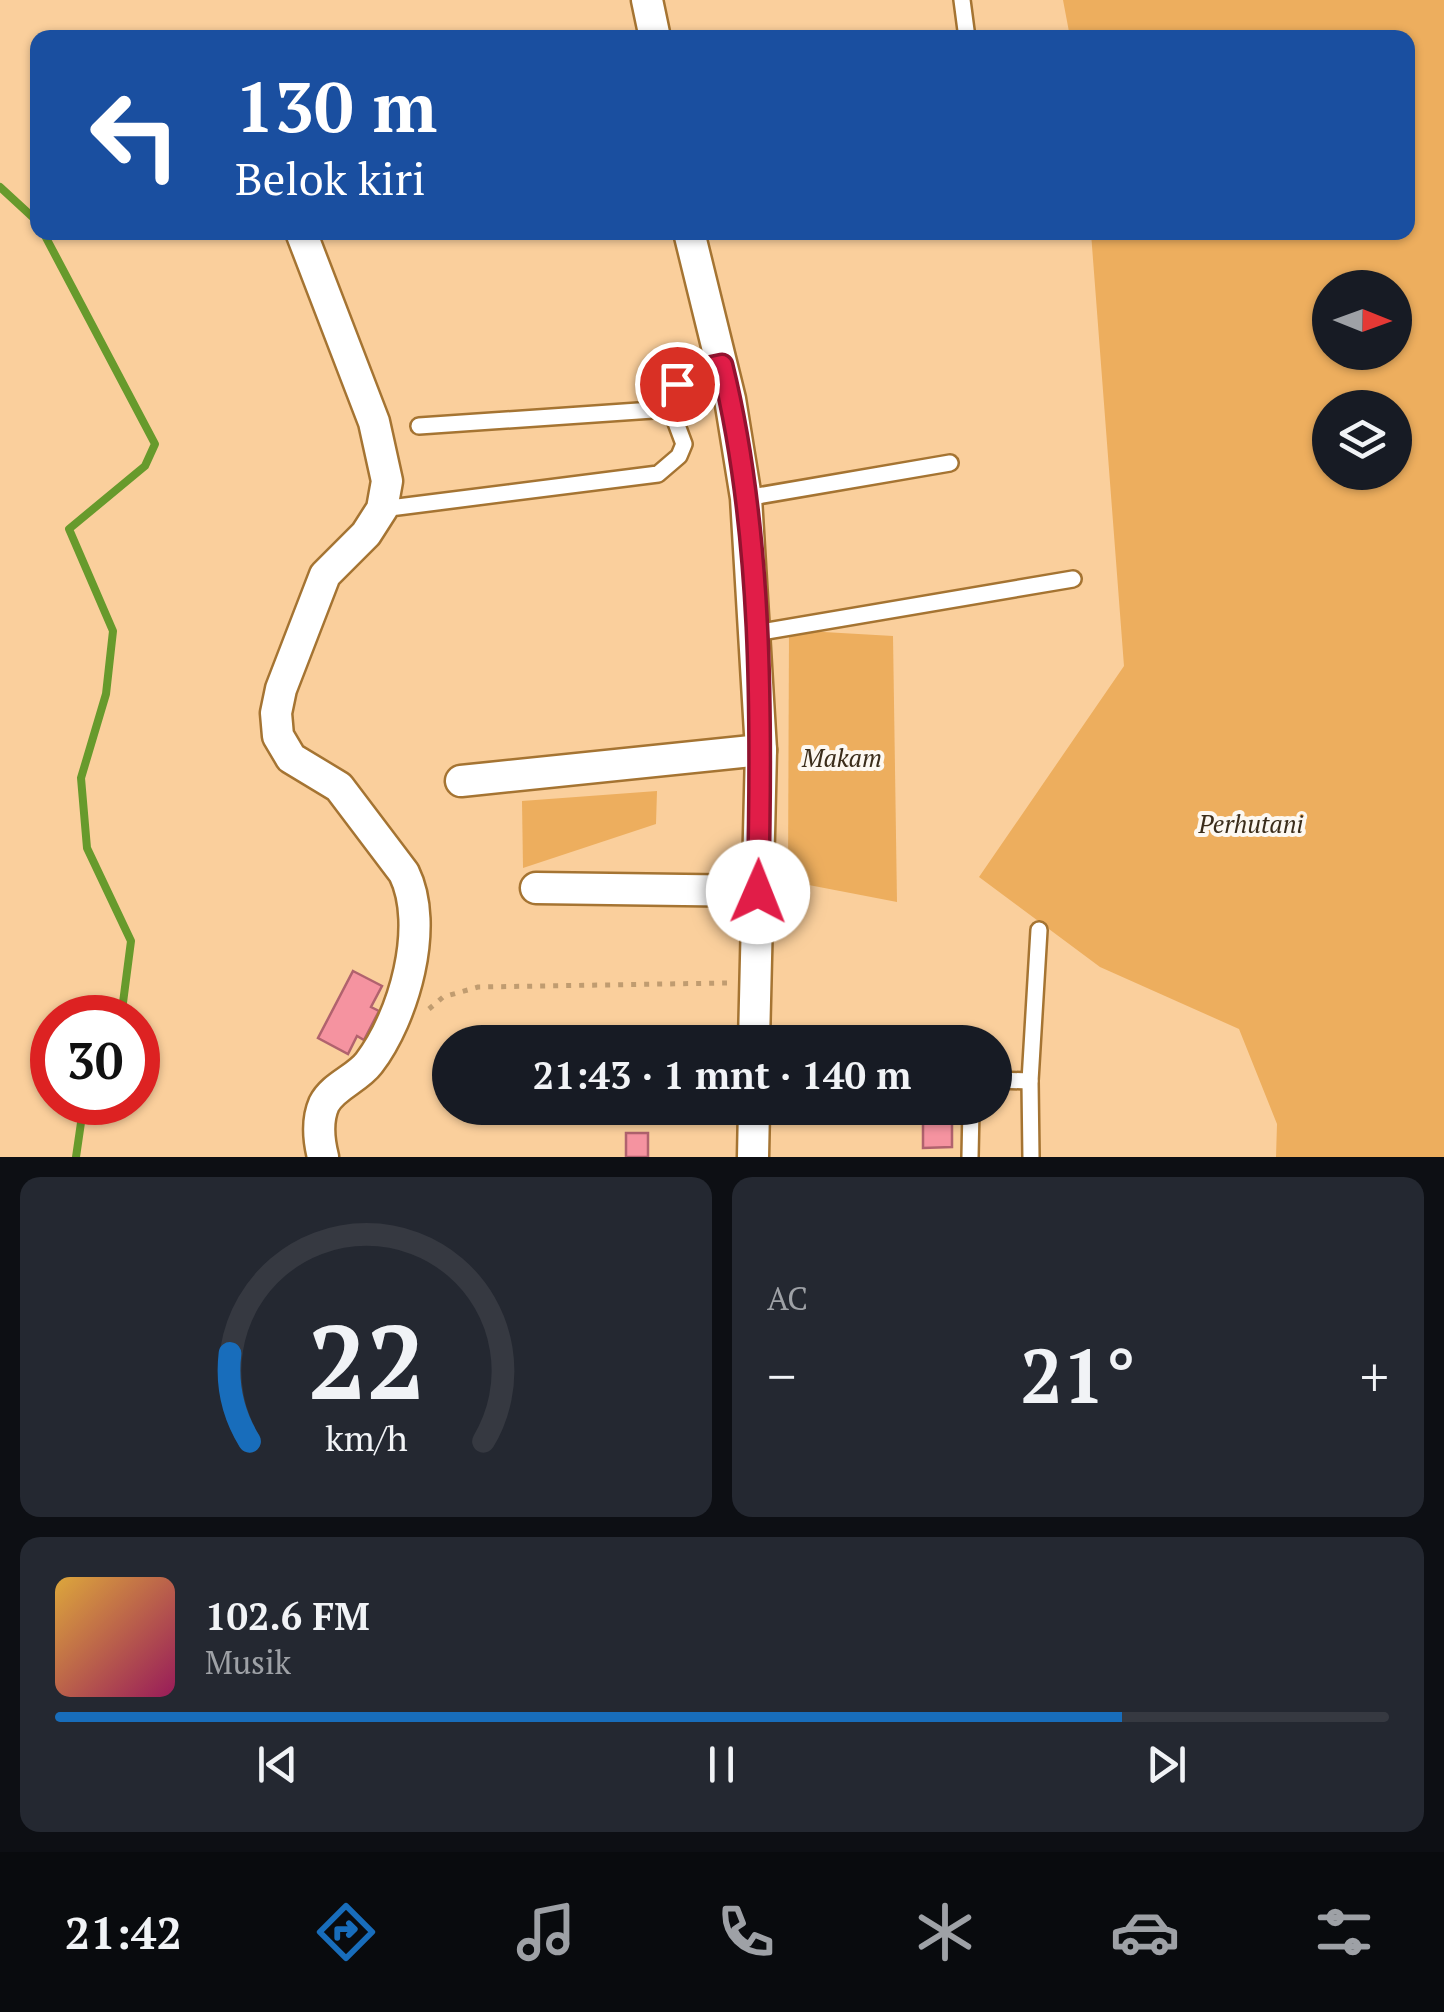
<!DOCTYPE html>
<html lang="id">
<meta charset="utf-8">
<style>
body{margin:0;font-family:"PT Serif",serif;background:#242831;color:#f1f3f6;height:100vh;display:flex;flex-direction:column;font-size:38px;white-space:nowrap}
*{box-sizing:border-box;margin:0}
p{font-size:32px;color:#9ea1a6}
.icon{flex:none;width:55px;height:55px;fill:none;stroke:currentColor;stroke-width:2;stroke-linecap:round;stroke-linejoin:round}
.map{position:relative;height:1157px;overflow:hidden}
.side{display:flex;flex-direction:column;gap:20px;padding:20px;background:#0d0f14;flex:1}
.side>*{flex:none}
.guide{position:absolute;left:30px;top:30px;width:1385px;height:210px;border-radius:20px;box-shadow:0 2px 8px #0004;background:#1a4fa0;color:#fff;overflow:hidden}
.needle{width:65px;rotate:91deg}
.fabs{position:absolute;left:1312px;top:270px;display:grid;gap:20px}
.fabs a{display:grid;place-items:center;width:100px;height:100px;border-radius:50%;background:#171b24;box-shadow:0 2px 8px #0004;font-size:50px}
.speed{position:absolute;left:30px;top:995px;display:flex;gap:20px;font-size:50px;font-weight:700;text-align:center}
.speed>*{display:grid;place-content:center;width:130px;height:130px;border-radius:50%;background:#171b24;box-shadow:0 2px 8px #0004;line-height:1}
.speed .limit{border:15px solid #d22;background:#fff;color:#111}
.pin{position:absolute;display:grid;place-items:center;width:85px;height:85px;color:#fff;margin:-42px;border:5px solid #fff;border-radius:50%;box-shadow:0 2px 10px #0007}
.me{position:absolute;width:110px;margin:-55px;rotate:1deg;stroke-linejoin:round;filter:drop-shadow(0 0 8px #0008)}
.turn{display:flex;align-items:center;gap:35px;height:210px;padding:0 40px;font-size:45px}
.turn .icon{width:130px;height:130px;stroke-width:2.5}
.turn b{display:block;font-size:70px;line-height:85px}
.big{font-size:75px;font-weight:700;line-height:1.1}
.side .widget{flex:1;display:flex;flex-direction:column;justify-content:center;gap:15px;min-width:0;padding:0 35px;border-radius:20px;background:#242831}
.side .dial{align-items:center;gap:0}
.dial svg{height:260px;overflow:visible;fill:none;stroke:#363941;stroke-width:7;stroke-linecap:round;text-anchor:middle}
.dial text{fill:#f1f3f6;stroke:none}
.song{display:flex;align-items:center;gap:30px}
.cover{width:120px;height:120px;border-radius:15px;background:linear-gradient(135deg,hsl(40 70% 55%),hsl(330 70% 35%))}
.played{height:10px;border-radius:5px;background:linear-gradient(90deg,#186dbb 80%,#363941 80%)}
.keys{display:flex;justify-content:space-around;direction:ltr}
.heat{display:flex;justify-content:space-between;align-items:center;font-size:55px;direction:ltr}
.side .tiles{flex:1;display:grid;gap:20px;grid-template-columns:1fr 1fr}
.widget:last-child{grid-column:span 2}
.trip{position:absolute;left:432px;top:1025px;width:580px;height:100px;border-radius:50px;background:#171b24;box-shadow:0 2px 8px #0004;font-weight:700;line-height:100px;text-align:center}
.menu{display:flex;height:160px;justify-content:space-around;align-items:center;background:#090b0e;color:#9ea1a6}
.menu .icon{width:70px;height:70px}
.menu .current{color:#186dbb}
.menu b{font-size:45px;color:#f1f3f6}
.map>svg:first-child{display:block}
</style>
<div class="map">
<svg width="1444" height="1157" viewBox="0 0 1444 1157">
<rect width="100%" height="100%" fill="#facf9c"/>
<!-- green -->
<g fill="#edae5e" fill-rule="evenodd">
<path d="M1063 0H1444V1157H1276L1277 1124 1239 1029 1100 967 979 877 1124 666 1091 233 1408 232V38L1070 37ZM1330 288H1395V352H1330ZM1330 408H1395V472H1330Z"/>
<polygon points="789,630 893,636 897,902 788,881"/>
<polygon points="657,791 656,824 523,868 522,801"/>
</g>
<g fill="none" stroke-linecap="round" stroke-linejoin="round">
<!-- stream -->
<g stroke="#679a2c" stroke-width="8">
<polyline points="0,187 38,222"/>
<polyline points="43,232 155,444 145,466 69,529 113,631 106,694 81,778 87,848 131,941 121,1018"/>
<polyline points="76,1157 84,1102"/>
</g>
</g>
<!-- building -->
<g fill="#f593a0" stroke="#b1626e" stroke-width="2.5">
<polygon points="353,971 382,986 371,1007 379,1011 364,1040 357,1036 348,1054 318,1038"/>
<rect x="844" y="1032" width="53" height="10"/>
<rect x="784" y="1034" width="53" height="8"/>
<polygon points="923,1120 952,1121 952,1147 923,1148"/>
<rect x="626" y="1133" width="22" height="24"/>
</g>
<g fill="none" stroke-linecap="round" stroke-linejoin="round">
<defs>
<g id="lane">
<polyline points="962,0 967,38"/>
<polyline points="419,426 653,410 669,404 684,373 722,365"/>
<polyline points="746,498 950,463"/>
<polyline points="382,509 658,474 679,456 684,444 669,404"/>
<polyline points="755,633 1073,579"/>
<polyline points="995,1080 1030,1081"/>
<polyline points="970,1157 971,1108"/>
<polyline points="1031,1157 1030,1081 1039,930"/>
</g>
<g id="street">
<polyline points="647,0 655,38"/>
<path d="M301 232 374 422 387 481 382 509 366 534 325 575 281 689 276 713 278 736 291 758 339 787 404 873C430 926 404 1017 369 1063 357 1079 333 1086 324 1104 317 1120 319 1141 323 1157"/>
<polyline points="689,232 730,399 746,498 761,750 754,1042"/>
<polyline points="461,781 761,750"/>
<polyline points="536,888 758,891"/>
<polyline points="753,1157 754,1108"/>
</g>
</defs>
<!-- lane casing -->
<use href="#lane" stroke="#a57432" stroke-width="20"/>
<!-- street casing -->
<use href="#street" stroke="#a57432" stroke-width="35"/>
<!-- path -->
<polyline stroke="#c09c70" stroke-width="5" stroke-dasharray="5 8" stroke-linecap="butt" points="429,1009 443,997 478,987 727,983"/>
<!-- lane -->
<use href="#lane" stroke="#fff" stroke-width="15"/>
<!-- street -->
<use href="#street" stroke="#fff" stroke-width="30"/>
</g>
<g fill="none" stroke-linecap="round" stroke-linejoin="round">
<defs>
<path id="route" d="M677 384 684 373 722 365C763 531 762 721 758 892"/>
</defs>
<!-- route casing -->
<use href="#route" stroke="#92132f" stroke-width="25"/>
<!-- route -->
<use href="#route" stroke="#e11d48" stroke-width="18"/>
</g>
<g text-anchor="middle" stroke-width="8" stroke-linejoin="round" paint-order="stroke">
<!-- park labels -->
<g font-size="25" font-style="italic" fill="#3b2d1b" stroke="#fdf8f1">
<text x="842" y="767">Makam</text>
<text x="1251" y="833">Perhutani</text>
</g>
</g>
</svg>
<div class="fabs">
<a><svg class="needle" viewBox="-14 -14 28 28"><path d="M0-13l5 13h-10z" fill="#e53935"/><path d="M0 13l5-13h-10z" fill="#9ea1a6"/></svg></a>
<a><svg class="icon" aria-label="layers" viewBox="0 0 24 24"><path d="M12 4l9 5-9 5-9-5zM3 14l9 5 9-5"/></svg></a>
</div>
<div class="speed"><div class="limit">30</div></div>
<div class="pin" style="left:677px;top:384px;background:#d93025"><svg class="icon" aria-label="arrive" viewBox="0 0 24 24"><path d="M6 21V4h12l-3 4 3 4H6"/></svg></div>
<svg class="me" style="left:758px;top:892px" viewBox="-20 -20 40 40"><circle r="19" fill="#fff"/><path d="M0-13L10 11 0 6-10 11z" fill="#e11d48"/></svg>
<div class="trip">21:43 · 1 mnt · 140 m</div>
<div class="guide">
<div class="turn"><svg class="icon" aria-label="left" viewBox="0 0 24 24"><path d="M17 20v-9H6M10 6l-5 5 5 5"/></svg><div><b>130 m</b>Belok kiri</div></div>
</div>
</div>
<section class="side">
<div class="tiles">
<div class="widget dial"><svg viewBox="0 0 100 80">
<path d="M14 69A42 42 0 1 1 86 69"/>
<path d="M14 69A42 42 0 0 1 8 42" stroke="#186dbb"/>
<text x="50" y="56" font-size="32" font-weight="700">22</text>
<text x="50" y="72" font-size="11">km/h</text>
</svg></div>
<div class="widget"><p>AC</p>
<div class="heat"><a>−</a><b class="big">21°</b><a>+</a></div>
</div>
<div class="widget">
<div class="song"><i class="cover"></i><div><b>102.6 FM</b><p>Musik</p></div></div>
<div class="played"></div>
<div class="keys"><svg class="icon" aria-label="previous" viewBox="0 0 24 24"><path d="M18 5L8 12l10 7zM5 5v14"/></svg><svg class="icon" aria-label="pause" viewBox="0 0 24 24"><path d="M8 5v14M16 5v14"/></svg><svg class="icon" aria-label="next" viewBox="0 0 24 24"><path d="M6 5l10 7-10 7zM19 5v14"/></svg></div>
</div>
</div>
</section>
<nav class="menu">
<b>21:42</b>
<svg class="icon current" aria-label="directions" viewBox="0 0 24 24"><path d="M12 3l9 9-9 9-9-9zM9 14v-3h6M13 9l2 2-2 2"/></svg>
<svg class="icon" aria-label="music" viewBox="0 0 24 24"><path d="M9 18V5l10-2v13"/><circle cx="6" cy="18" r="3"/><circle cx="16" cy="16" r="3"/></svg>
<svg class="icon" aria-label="phone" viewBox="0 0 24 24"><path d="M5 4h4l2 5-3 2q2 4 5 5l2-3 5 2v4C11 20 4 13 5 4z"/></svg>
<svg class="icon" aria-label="climate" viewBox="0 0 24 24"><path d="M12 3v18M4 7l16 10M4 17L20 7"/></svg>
<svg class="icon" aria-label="car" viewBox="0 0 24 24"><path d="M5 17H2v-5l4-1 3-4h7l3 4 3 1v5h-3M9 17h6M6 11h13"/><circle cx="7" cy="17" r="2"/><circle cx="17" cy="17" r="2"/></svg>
<svg class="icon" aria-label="filters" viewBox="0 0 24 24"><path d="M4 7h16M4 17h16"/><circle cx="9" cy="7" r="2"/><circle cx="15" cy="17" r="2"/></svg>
</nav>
